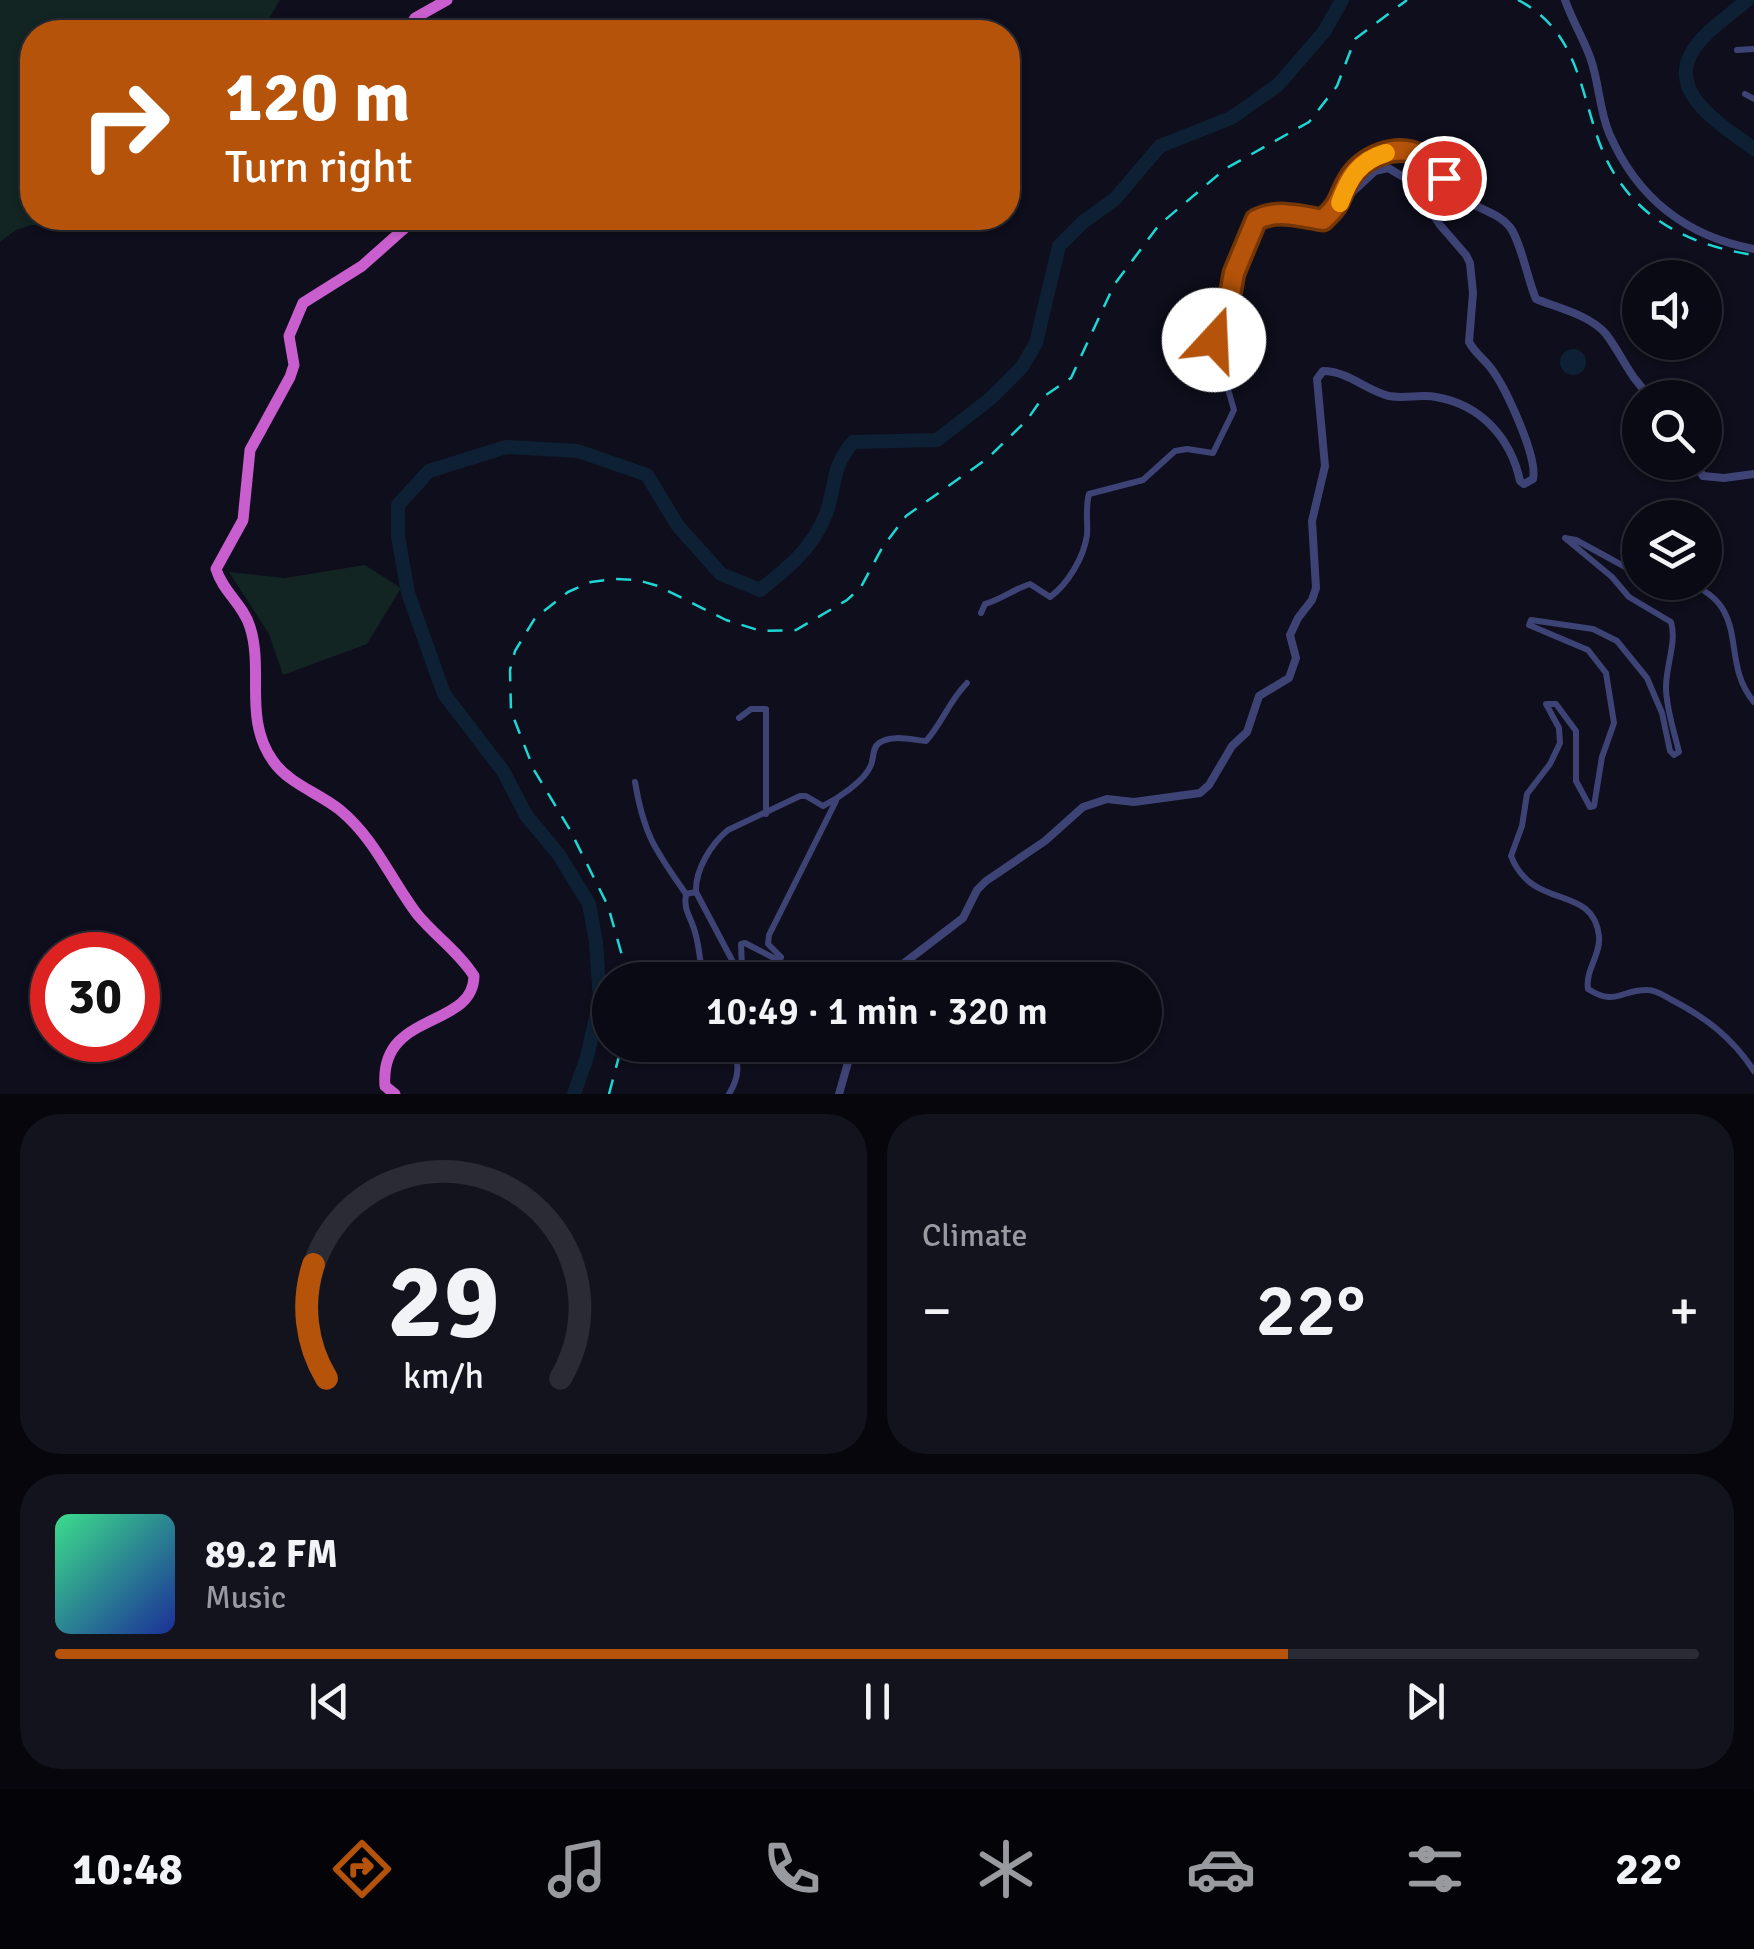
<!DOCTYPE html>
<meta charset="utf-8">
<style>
body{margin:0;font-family:Signika,sans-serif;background:#13131e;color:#f1f3f6;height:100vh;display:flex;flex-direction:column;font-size:38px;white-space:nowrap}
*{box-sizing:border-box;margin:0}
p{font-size:32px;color:#999aa0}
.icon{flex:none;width:55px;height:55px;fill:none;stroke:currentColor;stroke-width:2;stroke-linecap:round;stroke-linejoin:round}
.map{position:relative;height:1094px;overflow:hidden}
.details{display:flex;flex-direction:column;gap:20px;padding:20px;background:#06060c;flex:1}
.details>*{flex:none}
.top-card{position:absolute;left:20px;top:20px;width:1000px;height:210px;border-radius:40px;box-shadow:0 2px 8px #0004,0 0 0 2px #2a2b34;background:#b45309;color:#fff;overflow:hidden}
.controls{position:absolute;left:1622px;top:260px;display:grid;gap:20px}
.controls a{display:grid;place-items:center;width:100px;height:100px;border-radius:50%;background:#0a0a15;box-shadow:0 2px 8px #0004,0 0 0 2px #2a2b34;font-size:50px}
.speed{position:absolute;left:30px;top:932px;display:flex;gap:20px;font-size:50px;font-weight:700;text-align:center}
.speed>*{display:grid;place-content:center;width:130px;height:130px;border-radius:50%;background:#0a0a15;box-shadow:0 2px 8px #0004,0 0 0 2px #2a2b34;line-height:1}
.speed .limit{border:15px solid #d22;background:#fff;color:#111}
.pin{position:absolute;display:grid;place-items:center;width:85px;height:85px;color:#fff;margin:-42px;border:5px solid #fff;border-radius:50%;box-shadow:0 2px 10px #0007}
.me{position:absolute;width:110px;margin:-55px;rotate:20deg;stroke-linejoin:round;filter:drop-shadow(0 0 8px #0008)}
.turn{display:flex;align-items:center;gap:35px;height:210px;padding:0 40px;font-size:45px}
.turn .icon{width:130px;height:130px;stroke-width:2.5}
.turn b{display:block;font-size:70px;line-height:85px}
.big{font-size:75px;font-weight:600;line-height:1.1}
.details .widget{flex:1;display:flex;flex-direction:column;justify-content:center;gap:15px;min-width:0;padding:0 35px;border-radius:40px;background:#13131e}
.details .dial{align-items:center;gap:0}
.dial svg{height:260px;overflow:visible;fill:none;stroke:#2a2b34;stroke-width:7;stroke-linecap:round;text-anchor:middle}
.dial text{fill:#f1f3f6;stroke:none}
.song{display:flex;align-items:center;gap:30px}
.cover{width:120px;height:120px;border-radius:15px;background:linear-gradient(135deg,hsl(150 70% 55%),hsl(230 70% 35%))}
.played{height:10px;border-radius:5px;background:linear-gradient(90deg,#b45309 75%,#2a2b34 75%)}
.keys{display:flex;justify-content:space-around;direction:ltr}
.heat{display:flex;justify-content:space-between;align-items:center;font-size:55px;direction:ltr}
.details .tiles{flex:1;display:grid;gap:20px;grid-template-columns:1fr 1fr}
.widget:last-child{grid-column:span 2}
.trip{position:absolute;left:592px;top:962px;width:570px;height:100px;border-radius:50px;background:#0a0a15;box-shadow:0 2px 8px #0004,0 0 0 2px #2a2b34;font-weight:600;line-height:100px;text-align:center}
.tabs{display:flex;height:160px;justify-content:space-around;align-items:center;background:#040408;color:#999aa0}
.tabs .icon{width:70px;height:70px}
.tabs .active{color:#b45309}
.tabs b{font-size:45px;color:#f1f3f6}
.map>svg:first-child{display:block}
</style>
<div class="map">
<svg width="1754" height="1094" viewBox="0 0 1754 1094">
<rect width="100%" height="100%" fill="#0e0e1c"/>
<!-- green -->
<g fill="#122522">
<polygon points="0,0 280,0 261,32 32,32 32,218 170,218 141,228 31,225 16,230 0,242"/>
<polygon points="365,565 401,588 367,644 283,675 269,634 229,572 285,578"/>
</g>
<!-- water -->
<circle fill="#0e2134" cx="1573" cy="362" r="13"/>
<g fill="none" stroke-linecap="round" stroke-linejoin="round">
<!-- river -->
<g stroke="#0e2134" stroke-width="14">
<path d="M1747 0C1729 16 1702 33 1691 54 1668 96 1727 128 1754 149"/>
<path d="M574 1094 587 1057 600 1000 596 942 589 904 559 855 526 815 503 771 444 694 408 593 398 536V505L429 471 506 447 578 451 647 475 678 526 721 574 760 590C788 568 813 548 826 514 837 483 830 470 853 442L937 440 990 399 1022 367 1036 343 1059 246 1083 222 1115 199 1160 146 1231 118 1278 85 1324 32 1342 0"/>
</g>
<!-- minor -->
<g stroke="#3e4375" stroke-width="6">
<polyline points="1737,50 1754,49"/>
<polyline points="1745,94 1754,99"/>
<path d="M1640 575 1576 540 1565 538 1612 577 1629 597 1671 622C1677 642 1666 665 1666 687 1666 708 1674 731 1679 752L1674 755 1670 751 1662 713 1647 678 1617 641 1593 629 1531 620 1529 625 1588 650 1606 673 1614 723 1602 757 1594 806 1590 807 1576 781V731L1556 704H1546L1559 728 1560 743 1550 764 1527 794 1522 826 1511 856C1533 912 1593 883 1599 936 1601 955 1585 970 1588 989 1616 1007 1621 989 1648 990 1656 990 1663 995 1670 999 1705 1017 1732 1037 1754 1071"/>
<path d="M1686 582C1754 607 1718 660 1754 702"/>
<path d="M981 613 985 604C1002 599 1014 589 1030 584L1050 597C1068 584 1084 557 1087 535 1088 520 1085 509 1089 494L1143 480 1175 451 1187 449 1213 453 1234 410 1214 340 1228 307 1234 273 1256 220C1276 209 1301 216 1323 220L1340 204 1344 192"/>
<polyline points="739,718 751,709 766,709 766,814"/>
<path d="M635 782C644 836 656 851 686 894"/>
<path d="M696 892 686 894C683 910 691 917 695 932 700 948 699 964 705 980"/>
<polyline points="781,957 768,944 769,935 836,801"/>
<path d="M816 980 745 943 741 944 742 967 733 962 696 892C695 870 711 844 728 830L800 796H806L823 806C837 799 865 781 871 765 874 758 872 748 879 743 891 734 913 740 926 741 943 722 949 701 967 683"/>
<path d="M729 1094C740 1076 739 1065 733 1045"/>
</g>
<!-- tertiary -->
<g stroke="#3e4375" stroke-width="8">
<path d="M1565 0C1572 20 1583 38 1590 57 1599 81 1599 109 1609 133 1637 198 1685 236 1754 249"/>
<polyline points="1694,462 1703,476 1724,478 1754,474"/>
<path d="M882 980 963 918 977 890 986 881 1045 841 1083 807 1107 799 1134 802 1200 793 1209 785 1232 746 1247 732 1259 696 1289 678 1296 658 1290 635 1298 618 1312 600 1316 588 1312 521 1325 466 1317 379 1323 371C1348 371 1365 390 1389 396 1404 399 1421 394 1436 397 1482 405 1511 439 1520 481L1524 484 1533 479C1538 457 1505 386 1490 367 1483 358 1475 353 1469 342L1473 293 1470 263 1466 255 1440 225 1412 182 1388 168 1375 171 1348 196 1344 192C1351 160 1398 138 1426 158 1440 168 1449 187 1463 198 1477 209 1497 212 1509 226 1520 238 1528 281 1536 299 1558 308 1590 315 1606 334 1624 358 1628 376 1652 398"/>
<polyline points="839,1094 853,1045"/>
</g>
<!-- trunk -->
<g stroke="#c95ece" stroke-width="11">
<polyline points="407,32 415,18 447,0"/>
<path d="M395 1094 385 1086C379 1010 473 1030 474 976 459 952 434 935 417 914 390 878 375 839 340 810 319 793 289 784 273 761 243 719 264 670 250 627 243 604 223 592 216 569L243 520 250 450 290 377 294 365 289 336 303 303 362 266 416 218"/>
</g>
<!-- rail -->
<g stroke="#1cd7d3" stroke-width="2.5" stroke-dasharray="15 12" stroke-linecap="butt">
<path d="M1518 0C1574 29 1579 82 1597 136 1622 211 1680 244 1754 255"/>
<polyline points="624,980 623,959 608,906 570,830 534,770 511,711 510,670 515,651 535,618 568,592 591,582 615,579 637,580 658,586 726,620 761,631 796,630 847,600 861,587 882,548 906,516 988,458 1027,420 1043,397 1071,378 1114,285 1159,225 1225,169 1309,122 1337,86 1355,39 1407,0"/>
<polyline points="609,1094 622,1045"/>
</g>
</g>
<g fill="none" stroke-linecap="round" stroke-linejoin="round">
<defs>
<path id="route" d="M1214 340 1228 306 1234 273 1256 220C1276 209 1301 216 1323 220 1342 202 1337 201 1348 181 1362 157 1396 142 1422 156 1431 160 1438 171 1444 178"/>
</defs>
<!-- route casing -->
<use href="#route" stroke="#753606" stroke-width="25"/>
<!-- route -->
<use href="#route" stroke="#b45309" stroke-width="18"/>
<!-- slow -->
<path stroke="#f59e0b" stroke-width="18" d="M1340 203C1349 178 1359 161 1386 153"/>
</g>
</svg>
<div class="controls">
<a><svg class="icon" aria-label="sound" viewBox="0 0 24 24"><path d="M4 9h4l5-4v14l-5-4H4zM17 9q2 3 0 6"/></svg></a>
<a><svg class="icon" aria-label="search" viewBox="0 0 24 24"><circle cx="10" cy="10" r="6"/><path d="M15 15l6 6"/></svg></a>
<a><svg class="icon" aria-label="layers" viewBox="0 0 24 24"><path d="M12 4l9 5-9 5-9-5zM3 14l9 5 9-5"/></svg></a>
</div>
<div class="speed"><div class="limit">30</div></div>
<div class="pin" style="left:1444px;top:178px;background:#d93025"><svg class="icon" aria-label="arrive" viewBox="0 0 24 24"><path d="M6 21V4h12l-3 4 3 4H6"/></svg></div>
<svg class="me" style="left:1214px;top:340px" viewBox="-20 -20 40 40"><circle r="19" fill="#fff"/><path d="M0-13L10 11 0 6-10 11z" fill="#b45309"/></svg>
<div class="trip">10:49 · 1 min · 320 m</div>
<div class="top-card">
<div class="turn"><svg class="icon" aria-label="right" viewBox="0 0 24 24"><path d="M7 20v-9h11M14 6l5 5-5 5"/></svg><div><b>120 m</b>Turn right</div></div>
</div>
</div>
<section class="details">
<div class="tiles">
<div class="widget dial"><svg viewBox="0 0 100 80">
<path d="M14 69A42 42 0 1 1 86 69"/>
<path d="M14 69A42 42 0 0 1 10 34" stroke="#b45309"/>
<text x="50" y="56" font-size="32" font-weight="700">29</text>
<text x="50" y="72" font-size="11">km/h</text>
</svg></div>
<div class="widget"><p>Climate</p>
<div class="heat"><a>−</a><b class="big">22°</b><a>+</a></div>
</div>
<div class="widget">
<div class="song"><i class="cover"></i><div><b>89.2 FM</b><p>Music</p></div></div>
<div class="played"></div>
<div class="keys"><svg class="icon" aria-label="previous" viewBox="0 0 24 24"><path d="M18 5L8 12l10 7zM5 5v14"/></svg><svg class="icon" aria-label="pause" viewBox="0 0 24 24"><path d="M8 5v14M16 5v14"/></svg><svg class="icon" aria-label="next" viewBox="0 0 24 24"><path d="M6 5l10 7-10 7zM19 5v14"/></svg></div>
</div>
</div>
</section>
<nav class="tabs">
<b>10:48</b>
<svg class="icon active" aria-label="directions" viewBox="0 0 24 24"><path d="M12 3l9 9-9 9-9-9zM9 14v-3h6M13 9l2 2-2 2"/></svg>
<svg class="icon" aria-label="music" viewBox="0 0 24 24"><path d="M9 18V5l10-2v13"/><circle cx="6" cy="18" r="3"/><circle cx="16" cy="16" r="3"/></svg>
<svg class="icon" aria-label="phone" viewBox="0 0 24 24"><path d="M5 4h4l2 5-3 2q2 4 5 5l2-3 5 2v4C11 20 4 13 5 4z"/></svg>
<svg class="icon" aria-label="climate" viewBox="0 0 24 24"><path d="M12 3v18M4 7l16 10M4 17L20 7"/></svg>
<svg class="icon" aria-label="car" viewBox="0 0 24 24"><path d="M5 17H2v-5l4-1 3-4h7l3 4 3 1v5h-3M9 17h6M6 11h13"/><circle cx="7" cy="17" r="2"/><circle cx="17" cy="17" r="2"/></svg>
<svg class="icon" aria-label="filters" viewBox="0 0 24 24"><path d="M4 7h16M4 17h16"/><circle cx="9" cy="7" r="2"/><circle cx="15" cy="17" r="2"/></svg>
<b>22°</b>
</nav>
